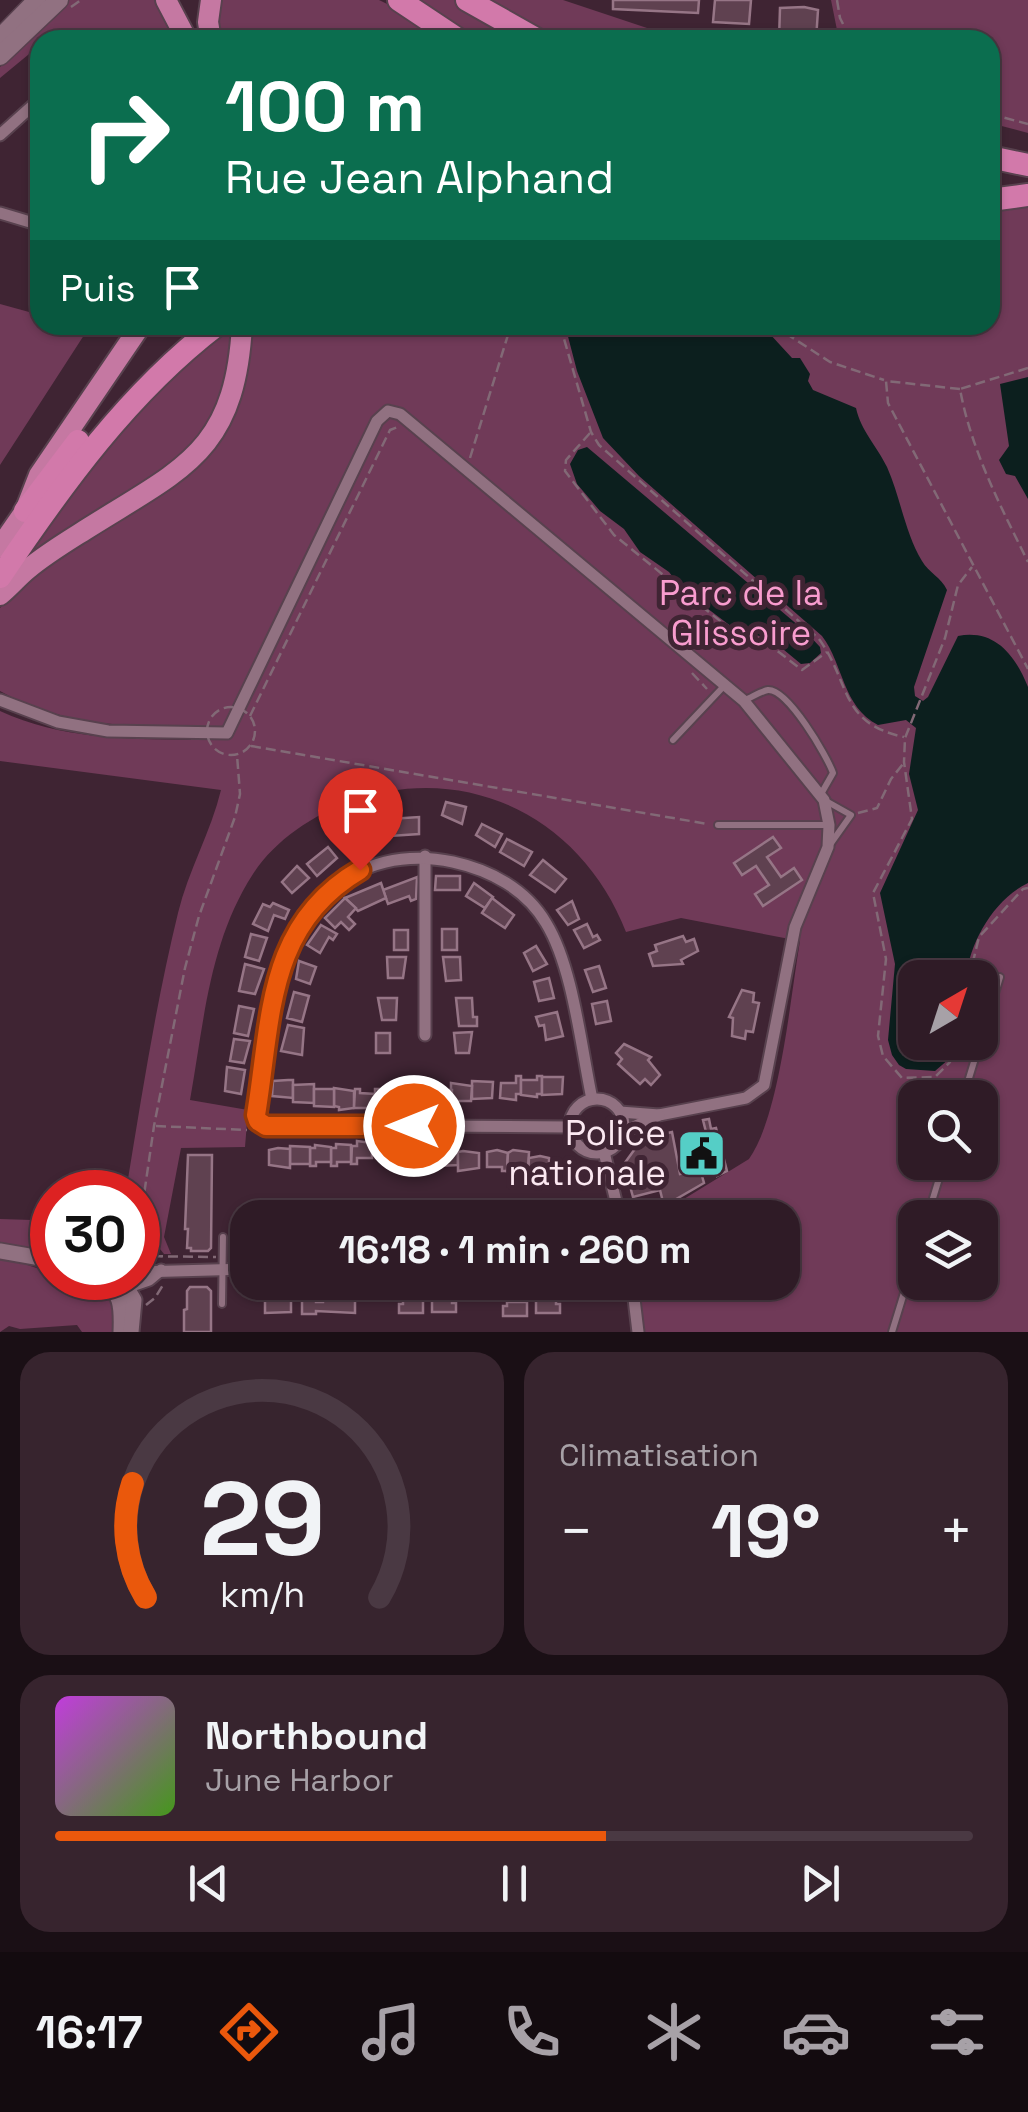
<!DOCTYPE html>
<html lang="fr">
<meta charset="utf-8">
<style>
body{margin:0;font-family:"Space Grotesk",sans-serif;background:#37242e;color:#f1f3f6;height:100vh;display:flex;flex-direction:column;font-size:38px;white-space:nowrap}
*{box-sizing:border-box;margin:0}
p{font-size:32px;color:#a7a1a7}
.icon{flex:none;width:55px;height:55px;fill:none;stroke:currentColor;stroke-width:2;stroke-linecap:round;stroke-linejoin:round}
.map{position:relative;height:1332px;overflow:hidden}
.sheet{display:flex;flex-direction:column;gap:20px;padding:20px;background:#1a0f15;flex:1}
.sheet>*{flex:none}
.banner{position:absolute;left:30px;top:30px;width:970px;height:305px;border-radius:30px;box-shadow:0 2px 8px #0004,0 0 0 2px #4a3943;background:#0b6e4f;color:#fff;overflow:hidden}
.needle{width:65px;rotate:39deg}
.buttons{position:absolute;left:898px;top:960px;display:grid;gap:20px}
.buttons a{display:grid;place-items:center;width:100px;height:100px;border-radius:20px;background:#2f1b26;box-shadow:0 2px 8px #0004,0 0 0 2px #4a3943;font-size:50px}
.speed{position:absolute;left:30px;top:1170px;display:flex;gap:20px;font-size:50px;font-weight:700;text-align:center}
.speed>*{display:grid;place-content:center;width:130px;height:130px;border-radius:50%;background:#2f1b26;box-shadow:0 2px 8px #0004,0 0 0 2px #4a3943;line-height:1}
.speed .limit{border:15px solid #d22;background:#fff;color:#111}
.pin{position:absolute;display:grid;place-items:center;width:85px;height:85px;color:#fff;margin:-102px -42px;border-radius:50% 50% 50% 0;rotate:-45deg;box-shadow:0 0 10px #0007}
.pin .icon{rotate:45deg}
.me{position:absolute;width:110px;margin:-55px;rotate:270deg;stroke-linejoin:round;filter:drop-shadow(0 0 8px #0008)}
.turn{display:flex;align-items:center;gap:35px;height:210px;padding:0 30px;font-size:45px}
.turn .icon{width:130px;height:130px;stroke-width:2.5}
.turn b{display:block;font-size:70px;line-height:85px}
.then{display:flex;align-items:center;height:95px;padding:0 30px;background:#0003;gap:20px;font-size:38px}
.big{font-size:75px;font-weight:700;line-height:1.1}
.sheet .tile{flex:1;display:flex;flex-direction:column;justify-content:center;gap:15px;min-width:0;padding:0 35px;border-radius:30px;background:#37242e}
.sheet .dial{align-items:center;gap:0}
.dial svg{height:260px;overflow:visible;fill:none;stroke:#4a3943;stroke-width:7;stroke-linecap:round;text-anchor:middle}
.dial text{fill:#f1f3f6;stroke:none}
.song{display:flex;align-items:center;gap:30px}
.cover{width:120px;height:120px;border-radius:15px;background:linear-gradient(135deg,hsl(290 70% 55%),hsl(100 70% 35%))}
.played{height:10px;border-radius:5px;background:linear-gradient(90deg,#ea580c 60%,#4a3943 60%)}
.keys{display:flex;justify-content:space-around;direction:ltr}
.heat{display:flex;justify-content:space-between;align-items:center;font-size:55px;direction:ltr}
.sheet .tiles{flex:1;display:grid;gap:20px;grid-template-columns:1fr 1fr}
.tile:last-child{grid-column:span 2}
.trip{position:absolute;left:230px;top:1200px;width:570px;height:100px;border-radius:30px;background:#2f1b26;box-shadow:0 2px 8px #0004,0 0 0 2px #4a3943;font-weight:700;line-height:100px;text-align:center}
.tabs{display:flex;height:160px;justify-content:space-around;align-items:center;background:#130b0f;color:#a7a1a7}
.tabs .icon{width:70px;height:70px}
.tabs .on{color:#ea580c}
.tabs b{font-size:45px;color:#f1f3f6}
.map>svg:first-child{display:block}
</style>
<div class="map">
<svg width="1028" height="1332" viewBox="0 0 1028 1332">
<rect width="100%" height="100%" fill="#3f2433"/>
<!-- green -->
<g fill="#703a58" fill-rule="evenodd">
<polygon points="67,0 155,0 181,40 92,40 67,36 40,40 40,45 0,78 0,67 49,22 50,17"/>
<polygon points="220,0 379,0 424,22 445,40 217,40 215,21"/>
<polygon points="415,0 454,0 526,40 473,40"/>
<polygon points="484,0 563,0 683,40 557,40"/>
<polygon points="831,0 1028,0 1028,133 990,123 990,40 839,40"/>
<path d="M1028 201V1332H644L638 1283 782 1282V1218L644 1217 659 1207 666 1210 749 1159C780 1115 790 999 800 941L681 918 626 932C582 818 466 759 349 802 313 815 274 841 253 874 209 942 204 1022 190 1100L248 1110 245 1147 181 1148 164 1237 171 1254H164L152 1239 138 1234V1192H108L127 1185C142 1094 156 1003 178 913 188 871 211 832 221 790L0 761V711C61 739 125 739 191 740V729C124 726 60 725 0 691V608L25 580 195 465 248 325H990V208ZM915 978H980V1042H915ZM915 1098H980V1162H915ZM915 1218H980V1282H915Z"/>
<polygon points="0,304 40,315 40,325 74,325 88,329 0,465"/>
<path d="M234 326C231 355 229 384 215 410 183 474 98 513 39 551L32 546C85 464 155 384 234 326Z"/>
<polygon points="52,1212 52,1257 0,1246 0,1219 32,1220"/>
<path d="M0 1256 52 1273V1278C77 1278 92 1278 112 1294L117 1332H82L77 1325 20 1329 9 1326 0 1332Z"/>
</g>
<!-- water -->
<g fill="#0c1f1e">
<path d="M565 325H754L769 333 792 358H800L810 374 808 381 813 390 856 408C861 431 877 446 887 467 900 496 905 533 922 561 929 573 941 577 947 590L914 687 915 696 923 701 928 697 958 636C995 629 1015 655 1028 687V883C994 899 970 942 966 977L915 978V1042L952 1043 949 1059 935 1071 906 1069 899 1065 892 1055 888 1040 895 964 880 893 918 810 909 774 916 728 906 720 878 725C842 706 844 665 822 636L639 476 603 438 577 371Z"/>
<polygon points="1028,377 1028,499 1015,476 1006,474 999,460 1009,446 1000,384"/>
<polygon points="587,447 806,632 820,647 821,653 810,663 801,664 772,640 732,627 683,590 669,572 640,552 624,529 600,511 577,484 570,464 578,450"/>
</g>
<!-- building -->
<g fill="#5f4150" stroke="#967586" stroke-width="2.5">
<polygon points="613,0 699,0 698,13 613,9"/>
<polygon points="715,0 751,0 749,24 713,22"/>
<polygon points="804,7 818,10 816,40 779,40 780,8"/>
<polygon points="446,802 466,807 462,824 442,815"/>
<polygon points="419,817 419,834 390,836 390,819"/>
<polygon points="482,824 502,834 495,847 476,835"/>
<polygon points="370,826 376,843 353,851 347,834"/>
<polygon points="773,837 781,848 767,857 781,877 794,868 802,880 763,906 755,894 769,885 756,866 742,875 734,863"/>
<polygon points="507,839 532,852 524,866 500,852"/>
<polygon points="328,847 337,858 317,876 307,864"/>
<polygon points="543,860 566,879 555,892 530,875"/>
<polygon points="297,866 309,878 292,893 282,882"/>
<polygon points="436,876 460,876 460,890 435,890"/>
<polygon points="417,877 416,899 411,901 409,896 388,904 383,890"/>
<polygon points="381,883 386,898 358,911 345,898"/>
<polygon points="474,883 493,897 485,908 466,896"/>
<polygon points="345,898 356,908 348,917 355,924 349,930 341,922 335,928 325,918"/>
<polygon points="492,898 514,915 505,928 482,913"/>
<polygon points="572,901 579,919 568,925 557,910"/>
<polygon points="273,903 289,910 285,919 274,915 268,931 253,924 263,904 270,907"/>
<polygon points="587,924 593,937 597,935 600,940 584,948 574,930"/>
<polygon points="321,925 337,934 333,940 329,937 320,953 307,945"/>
<rect x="442" y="929" width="15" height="21"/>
<rect x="394" y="930" width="14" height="20"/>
<polygon points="251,934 267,938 259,961 245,957"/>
<polygon points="683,936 686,942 694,939 698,951 681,960 683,964 653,966 649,954 657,951 655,945"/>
<polygon points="536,946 547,964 533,971 524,953"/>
<polygon points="387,957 406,957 403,978 388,978"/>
<polygon points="443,957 460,957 461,980 446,981"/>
<polygon points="299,961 316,967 310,984 296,979"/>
<polygon points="245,964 264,969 255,994 239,991"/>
<polygon points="599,966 606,988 593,992 585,970"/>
<polygon points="549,978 554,998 539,1001 534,982"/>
<polygon points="742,990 754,993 753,1002 759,1003 753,1032 746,1031 745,1039 732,1036 733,1018 729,1017"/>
<polygon points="294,992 309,996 302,1022 287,1018"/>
<polygon points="378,998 397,998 396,1020 382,1020"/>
<polygon points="456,998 472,998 473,1017 477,1017 477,1026 459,1026"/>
<polygon points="607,1001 611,1021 596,1024 592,1004"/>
<polygon points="239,1006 254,1009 248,1036 234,1033"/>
<polygon points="557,1012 563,1036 546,1040 544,1025 539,1026 536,1017"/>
<polygon points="288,1025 304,1028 302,1055 281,1051"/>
<polygon points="472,1032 469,1053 456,1053 454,1033"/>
<rect x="376" y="1033" width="14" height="20"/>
<polygon points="234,1039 250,1041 244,1063 230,1061"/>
<polygon points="624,1044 651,1057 648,1060 660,1075 651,1085 645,1079 640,1084 618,1064 622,1059 616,1053"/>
<polygon points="227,1067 245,1070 241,1094 225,1091"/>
<polygon points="516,1076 521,1076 521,1094 516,1094 516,1100 500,1098 501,1083 516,1083"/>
<polygon points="537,1076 542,1076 542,1094 537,1094 537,1097 521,1095 521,1080 537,1080"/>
<polygon points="542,1077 563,1077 562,1094 542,1095"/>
<polygon points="288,1080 293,1080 293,1098 272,1096 273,1081"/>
<polygon points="472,1081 493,1082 492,1098 472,1099"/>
<polygon points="451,1083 472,1086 471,1101 451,1101"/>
<polygon points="314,1084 314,1103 293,1102 293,1085"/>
<polygon points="334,1088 354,1091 354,1108 339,1110 339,1107 334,1106"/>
<polygon points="314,1089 334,1089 334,1107 314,1106"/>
<polygon points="355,1089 360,1089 360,1093 375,1094 375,1108 354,1108"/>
<polygon points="375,1089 381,1089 381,1095 396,1095 396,1110 380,1111 380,1108 375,1107"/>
<polygon points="431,1090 452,1090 451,1110 431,1108"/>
<polygon points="396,1091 417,1095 417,1110 396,1109"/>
<polygon points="709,1119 711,1129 716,1128 727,1171 717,1176 703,1120"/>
<polygon points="658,1131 659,1135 672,1132 680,1174 700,1169 704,1183 664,1206 660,1190 633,1197 624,1164 645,1135"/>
<polygon points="357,1141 372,1143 372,1158 357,1158 357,1164 351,1164 352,1146 357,1146"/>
<polygon points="386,1141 398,1146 397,1164 391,1164 391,1158 376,1158 377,1143"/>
<polygon points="336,1144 351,1145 351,1162 337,1162 337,1166 331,1166 331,1148 336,1148"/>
<polygon points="407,1144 418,1147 418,1165 413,1165 413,1161 397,1160 398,1146"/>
<polygon points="438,1144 438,1164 418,1164 418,1146"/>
<polygon points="315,1145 331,1147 331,1162 316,1162 316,1166 310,1166 310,1148 315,1148"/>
<polygon points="290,1146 310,1147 310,1164 290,1164"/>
<polygon points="278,1148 290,1149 290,1168 269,1165 269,1150"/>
<polygon points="438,1148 458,1149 458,1165 438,1166"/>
<polygon points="497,1150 508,1153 507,1171 502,1171 502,1167 487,1167 487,1152"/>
<polygon points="513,1150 529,1152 528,1169 507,1171 508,1153"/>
<polygon points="463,1151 479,1153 479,1168 458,1171 458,1152"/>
<polygon points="188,1155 212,1155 211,1248 208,1251 191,1251 191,1248 187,1248 188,1229 185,1229"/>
<polygon points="540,1156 549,1158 549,1173 528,1176 529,1158"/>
<polygon points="190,1287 207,1287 211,1291 211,1332 184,1332 184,1310 187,1309 187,1291"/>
<polygon points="279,1296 291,1298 291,1312 265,1313 265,1297"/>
<polygon points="316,1297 316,1302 323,1302 323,1298 355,1299 355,1313 316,1311 316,1314 302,1314 302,1298"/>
<polygon points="432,1298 452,1299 452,1303 456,1303 456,1312 432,1312"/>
<polygon points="536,1299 556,1300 556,1304 560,1304 560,1313 536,1313"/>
<polygon points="403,1300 423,1300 423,1313 399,1313 399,1304 403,1304"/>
<polygon points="507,1302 527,1302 527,1316 503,1316 503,1306 507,1306"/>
</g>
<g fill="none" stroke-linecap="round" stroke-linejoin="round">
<defs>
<g id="service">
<path d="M745 700C751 698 761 691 768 690 788 689 827 756 833 773L821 794"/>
<polyline points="673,740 724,686"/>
<polyline points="826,801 851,815 829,846"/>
<polyline points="718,825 829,825"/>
<polyline points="980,1042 1000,977"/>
<polyline points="963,1098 980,1042"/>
<polyline points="927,1218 944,1162"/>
<polyline points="222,1304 223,1237"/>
<polyline points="892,1332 915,1257"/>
</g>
<g id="minor">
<polyline points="0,135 40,99"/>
<polyline points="0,213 40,225"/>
<polyline points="0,700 58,722 108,731 227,733 377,421 388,411 400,414 744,701 824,800 829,825 828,847 795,927 764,1085 746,1098 659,1115"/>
<polyline points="425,856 425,1035"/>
<circle cx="597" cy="1126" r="27"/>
<polyline points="620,1112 659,1115 623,1132"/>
<path d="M569 1127 266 1125 258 1121C253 1097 265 1064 269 1039 274 1009 276 978 288 949 316 880 381 847 453 862 490 870 526 889 546 923 573 967 581 1047 592 1099"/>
<polyline points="604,1152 620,1218"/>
<polyline points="138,1272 248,1269"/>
<polyline points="632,1282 638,1332"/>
<polyline points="120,1290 149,1280 161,1270"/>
</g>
<g id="tertiary">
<polyline points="0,1251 52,1260"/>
<path d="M99 1278C122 1291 122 1307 121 1332"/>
<polyline points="121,1278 134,1300 131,1332"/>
</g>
<g id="secondary">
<polyline points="0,38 37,0"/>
<polyline points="0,56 59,0"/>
</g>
<g id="trunk">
<polyline points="166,0 187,40"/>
<polyline points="211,40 208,22 211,0"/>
<polyline points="0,547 25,511 39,475 141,325"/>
<path d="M0 595C10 587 18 577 28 569 46 554 66 542 85 530 183 468 235 453 242 325"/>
</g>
<g id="motorway">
<polyline points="399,0 459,40"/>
<polyline points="467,0 538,40"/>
<polyline points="990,157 1028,165"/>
<polyline points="990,200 1028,195"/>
<polyline points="25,511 78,441"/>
<path d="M0 577C62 485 128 393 217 325"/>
</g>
</defs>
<!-- service casing -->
<use href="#service" stroke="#58414e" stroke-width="10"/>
<!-- minor casing -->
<use href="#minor" stroke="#58414e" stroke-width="15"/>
<!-- tertiary casing -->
<use href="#tertiary" stroke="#58414e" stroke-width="19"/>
<!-- secondary casing -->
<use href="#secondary" stroke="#58414e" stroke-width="21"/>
<!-- trunk casing -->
<use href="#trunk" stroke="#58414e" stroke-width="24"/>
<!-- motorway casing -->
<use href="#motorway" stroke="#58414e" stroke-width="26"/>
<!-- path -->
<g stroke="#826976" stroke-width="2.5" stroke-dasharray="10 5" stroke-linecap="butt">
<polyline points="837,0 840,18 851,40"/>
<polyline points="71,7 81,0"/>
<polyline points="990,114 1028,124"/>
<path d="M560 325 591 432 599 445 819 639C851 683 839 723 904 737"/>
<polyline points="773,325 830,362 884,380"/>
<path d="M1028 368 960 389C971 450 1001 507 1028 562"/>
<polyline points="960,389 886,381 888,403 1028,669"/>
<polyline points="590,433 566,460 565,471 614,535 730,629 771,646 802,670 827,652"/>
<polyline points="470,458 511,325"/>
<polyline points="692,673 707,689"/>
<circle cx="231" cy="731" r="24"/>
<polyline points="250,716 390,430 398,427"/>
<polyline points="251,746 708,824"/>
<polyline points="858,813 877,808 891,779 903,764"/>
<polyline points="969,978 979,937 1023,889 1028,888"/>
<polyline points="954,1042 950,1062 935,1077 902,1078 883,1056 878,1036 886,959 873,893 912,819 904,762 905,738 945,638 958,585 972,567"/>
<polyline points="156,1126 247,1130"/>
<polyline points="138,1236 154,1126 185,968 199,916 235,817 240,794 237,755"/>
<polyline points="139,1237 156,1247 162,1257"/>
<polyline points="138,1256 216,1257"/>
<polyline points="236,1282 248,1282"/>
<polyline points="354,1282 615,1282"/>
<polyline points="146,1305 155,1298 163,1285"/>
</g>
<!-- service -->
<use href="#service" stroke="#917181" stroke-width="6"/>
<!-- minor -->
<use href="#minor" stroke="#917181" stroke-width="11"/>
<!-- tertiary -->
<use href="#tertiary" stroke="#917181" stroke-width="15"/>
<!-- secondary -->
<use href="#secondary" stroke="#917181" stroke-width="18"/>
<!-- trunk -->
<use href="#trunk" stroke="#c578a2" stroke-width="20"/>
<!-- motorway -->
<use href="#motorway" stroke="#d279aa" stroke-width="22"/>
</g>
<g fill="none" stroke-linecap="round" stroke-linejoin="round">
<defs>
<path id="route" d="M360 870C266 925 272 1018 256 1115L258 1121 266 1126H414"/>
</defs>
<!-- route casing -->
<use href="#route" stroke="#983908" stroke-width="25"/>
<!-- route -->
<use href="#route" stroke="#ea580c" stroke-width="18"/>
</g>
<!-- icons -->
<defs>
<symbol id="civic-square" viewBox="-11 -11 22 22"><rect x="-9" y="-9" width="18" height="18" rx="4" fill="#55cec6" stroke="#3f2433"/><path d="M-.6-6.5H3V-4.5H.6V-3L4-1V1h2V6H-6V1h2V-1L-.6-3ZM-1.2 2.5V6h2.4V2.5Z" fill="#111"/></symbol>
</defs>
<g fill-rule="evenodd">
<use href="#civic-square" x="674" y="1126" width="55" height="55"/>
</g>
<g text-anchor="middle" stroke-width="10" stroke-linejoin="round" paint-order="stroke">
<!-- park labels -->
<g font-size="35" fill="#f89cce" stroke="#3f2433">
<text x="741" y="605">Parc de la<tspan x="741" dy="40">Glissoire</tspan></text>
</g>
<!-- poi labels -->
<g font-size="35" fill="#fbe8f1" stroke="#3f2433" text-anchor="end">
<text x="666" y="1145">Police<tspan x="666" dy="40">nationale</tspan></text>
</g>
</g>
</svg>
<div class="buttons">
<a><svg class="needle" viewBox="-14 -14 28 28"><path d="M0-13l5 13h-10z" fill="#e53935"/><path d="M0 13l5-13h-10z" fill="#a7a1a7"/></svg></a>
<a><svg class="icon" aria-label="search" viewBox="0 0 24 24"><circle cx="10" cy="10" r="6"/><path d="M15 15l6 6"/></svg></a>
<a><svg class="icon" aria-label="layers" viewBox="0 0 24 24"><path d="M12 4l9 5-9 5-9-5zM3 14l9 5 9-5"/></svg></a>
</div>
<div class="speed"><div class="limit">30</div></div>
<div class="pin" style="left:360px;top:870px;background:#d93025"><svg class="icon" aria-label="arrive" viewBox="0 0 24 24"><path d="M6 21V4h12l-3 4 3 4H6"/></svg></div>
<svg class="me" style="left:414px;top:1126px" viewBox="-20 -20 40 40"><circle r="17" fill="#ea580c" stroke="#fff" stroke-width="3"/><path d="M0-11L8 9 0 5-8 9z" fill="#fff"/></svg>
<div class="trip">16:18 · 1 min · 260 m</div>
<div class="banner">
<div class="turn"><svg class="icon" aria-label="right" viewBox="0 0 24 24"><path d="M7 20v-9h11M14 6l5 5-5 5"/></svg><div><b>100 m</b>Rue Jean Alphand</div></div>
<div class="then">Puis<svg class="icon" aria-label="arrive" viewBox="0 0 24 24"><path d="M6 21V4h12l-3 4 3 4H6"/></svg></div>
</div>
</div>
<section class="sheet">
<div class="tiles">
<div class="tile dial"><svg viewBox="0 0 100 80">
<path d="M14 69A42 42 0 1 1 86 69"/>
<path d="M14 69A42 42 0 0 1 10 34" stroke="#ea580c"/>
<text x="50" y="56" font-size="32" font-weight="700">29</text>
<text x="50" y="72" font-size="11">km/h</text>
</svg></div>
<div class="tile"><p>Climatisation</p>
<div class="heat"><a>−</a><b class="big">19°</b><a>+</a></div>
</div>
<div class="tile">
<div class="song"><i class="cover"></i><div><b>Northbound</b><p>June Harbor</p></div></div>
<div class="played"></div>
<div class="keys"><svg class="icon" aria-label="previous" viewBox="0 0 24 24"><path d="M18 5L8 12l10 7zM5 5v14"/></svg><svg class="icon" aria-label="pause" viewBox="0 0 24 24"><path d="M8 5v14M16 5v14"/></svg><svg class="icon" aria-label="next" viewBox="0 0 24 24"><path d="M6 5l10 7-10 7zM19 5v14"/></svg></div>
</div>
</div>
</section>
<nav class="tabs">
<b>16:17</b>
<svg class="icon on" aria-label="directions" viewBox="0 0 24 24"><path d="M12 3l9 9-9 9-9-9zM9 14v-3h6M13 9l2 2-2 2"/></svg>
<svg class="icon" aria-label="music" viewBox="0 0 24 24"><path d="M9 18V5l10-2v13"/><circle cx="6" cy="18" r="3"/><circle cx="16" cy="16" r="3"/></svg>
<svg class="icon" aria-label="phone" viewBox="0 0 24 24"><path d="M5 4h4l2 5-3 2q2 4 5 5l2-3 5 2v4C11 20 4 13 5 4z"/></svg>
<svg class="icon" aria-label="climate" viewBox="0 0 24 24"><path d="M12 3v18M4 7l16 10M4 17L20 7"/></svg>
<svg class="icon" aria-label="car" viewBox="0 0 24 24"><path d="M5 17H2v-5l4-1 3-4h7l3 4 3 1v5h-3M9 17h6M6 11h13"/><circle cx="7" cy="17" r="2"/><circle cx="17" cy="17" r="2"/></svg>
<svg class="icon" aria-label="filters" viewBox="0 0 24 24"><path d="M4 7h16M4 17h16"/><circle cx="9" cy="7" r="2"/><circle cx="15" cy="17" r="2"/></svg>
</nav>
